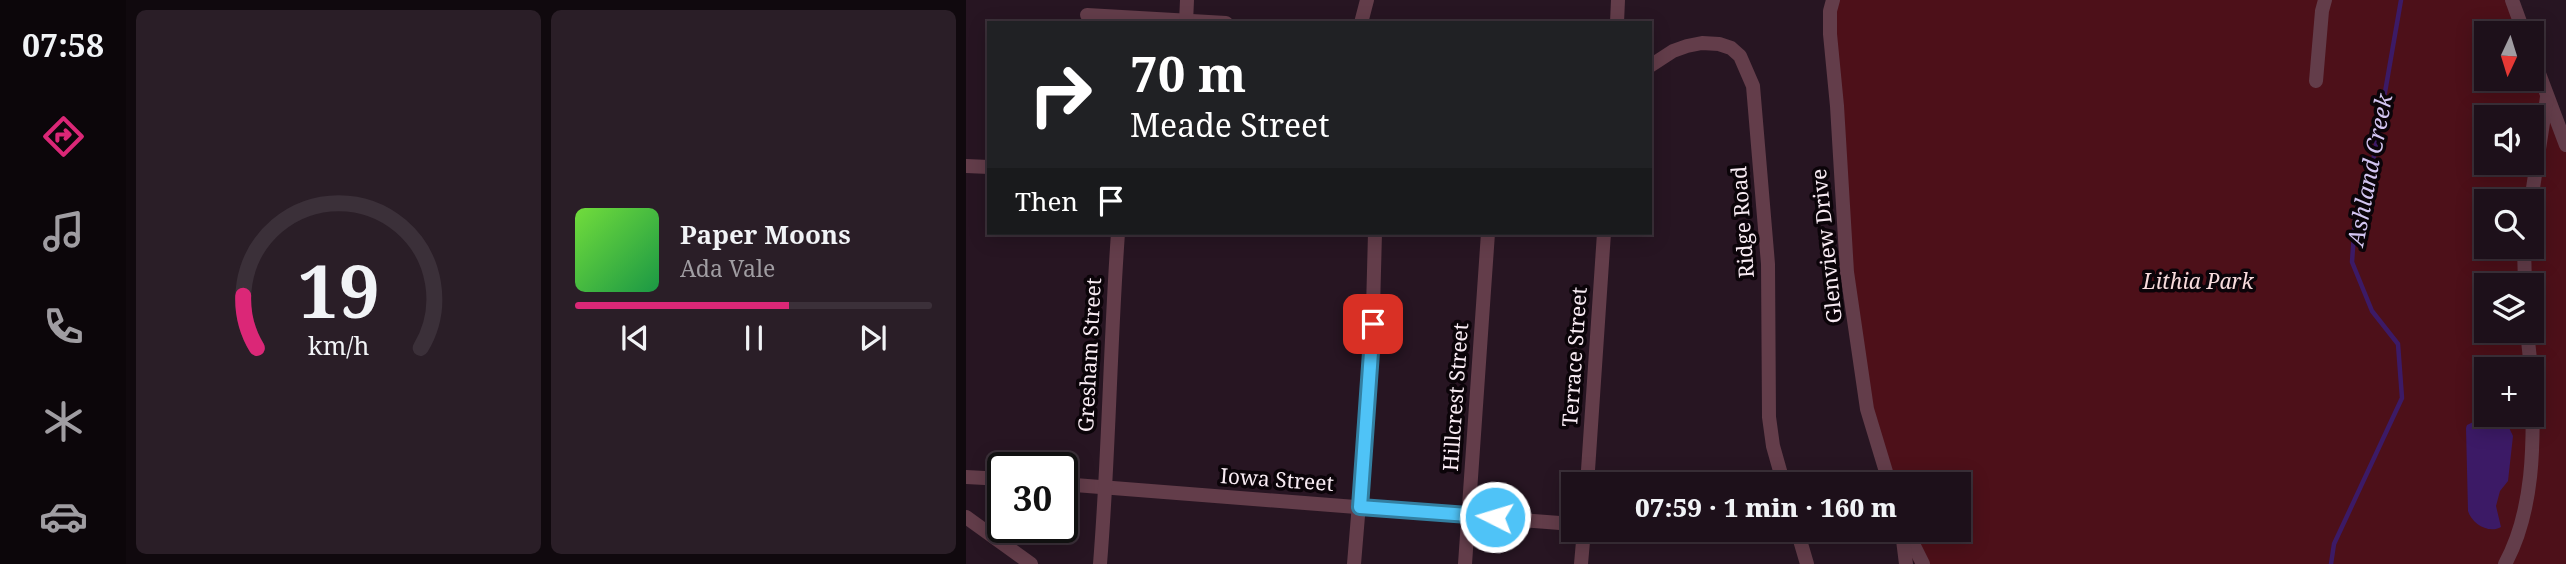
<!DOCTYPE html>
<meta charset="utf-8">
<style>
body{margin:0;font-family:"Noto Serif",serif;background:#2a1e27;color:#f1f3f6;height:100vh;display:flex;flex-direction:column;font-size:26px;white-space:nowrap}
*{box-sizing:border-box;margin:0}
p{font-size:23px;color:#a09da2}
.icon{flex:none;width:38px;height:38px;fill:none;stroke:currentColor;stroke-width:2;stroke-linecap:round;stroke-linejoin:round}
.map{position:relative;flex:1;overflow:hidden}
.side{display:flex;flex-direction:column;gap:10px;padding:10px;background:#10090e;width:840px}
.side>*{flex:none}
.banner{position:absolute;left:21px;top:21px;width:665px;height:214px;border-radius:0px;box-shadow:0 4px 18px #0003,0 0 0 2px #3b3039;background:#202124;color:#fff;overflow:hidden}
.needle{width:46px;rotate:184deg}
.tools{position:absolute;left:1508px;top:21px;display:grid;gap:14px}
.tools a{display:grid;place-items:center;width:70px;height:70px;border-radius:0px;background:#1d101a;box-shadow:0 4px 18px #0003,0 0 0 2px #3b3039;font-size:35px}
.speed{position:absolute;left:21px;top:452px;display:flex;gap:14px;font-size:35px;font-weight:700;text-align:center}
.speed>*{display:grid;place-content:center;width:91px;height:91px;border-radius:50%;background:#1d101a;box-shadow:0 4px 18px #0003,0 0 0 2px #3b3039;line-height:1}
.speed .limit{border:4px solid #111;border-radius:10px;background:#fff;color:#111}
.pin{position:absolute;display:grid;place-items:center;width:60px;height:60px;color:#fff;margin:-30px;border-radius:14px;box-shadow:0 4px 10px #0006}
.me{position:absolute;width:77px;margin:-38px;rotate:275deg;stroke-linejoin:round;filter:drop-shadow(0 0 5px #0008)}
.turn{display:flex;align-items:center;gap:24px;height:147px;padding:0 28px;font-size:32px}
.turn .icon{width:91px;height:91px;stroke-width:2.5}
.turn b{display:block;font-size:49px;line-height:60px}
.then{display:flex;align-items:center;height:66px;padding:0 28px;background:#0003;gap:14px;font-size:26px}
.side .tile{flex:1;display:flex;flex-direction:column;justify-content:center;gap:10px;min-width:0;padding:0 24px;border-radius:10px;background:#2a1e27}
.side .dial{align-items:center;gap:0}
.dial svg{height:182px;overflow:visible;fill:none;stroke:#3b3039;stroke-width:7;stroke-linecap:round;text-anchor:middle}
.dial text{fill:#f1f3f6;stroke:none}
.song{display:flex;align-items:center;gap:21px}
.cover{width:84px;height:84px;border-radius:10px;background:linear-gradient(135deg,hsl(100 70% 55%),hsl(140 70% 35%))}
.played{height:7px;border-radius:4px;background:linear-gradient(90deg,#db2777 60%,#3b3039 60%)}
.keys{display:flex;justify-content:space-around;direction:ltr}
.side .tiles{flex:1;display:grid;gap:10px;grid-template-columns:repeat(2,1fr)}
.trip{position:absolute;left:595px;top:472px;width:410px;height:70px;border-radius:0px;background:#1d101a;box-shadow:0 4px 18px #0003,0 0 0 2px #3b3039;font-weight:800;line-height:70px;text-align:center}
main{display:flex;flex:1;min-height:0}
.dock{display:flex;flex-direction:column;width:126px;justify-content:space-around;align-items:center;background:#0c060a;color:#a09da2}
.dock .icon{width:49px;height:49px}
.dock .current{color:#db2777}
.dock b{font-size:32px;color:#f1f3f6}
.map>svg:first-child{display:block}
</style>
<main>
<nav class="dock">
<b>07:58</b>
<svg class="icon current" aria-label="directions" viewBox="0 0 24 24"><path d="M12 3l9 9-9 9-9-9zM9 14v-3h6M13 9l2 2-2 2"/></svg>
<svg class="icon" aria-label="music" viewBox="0 0 24 24"><path d="M9 18V5l10-2v13"/><circle cx="6" cy="18" r="3"/><circle cx="16" cy="16" r="3"/></svg>
<svg class="icon" aria-label="phone" viewBox="0 0 24 24"><path d="M5 4h4l2 5-3 2q2 4 5 5l2-3 5 2v4C11 20 4 13 5 4z"/></svg>
<svg class="icon" aria-label="climate" viewBox="0 0 24 24"><path d="M12 3v18M4 7l16 10M4 17L20 7"/></svg>
<svg class="icon" aria-label="car" viewBox="0 0 24 24"><path d="M5 17H2v-5l4-1 3-4h7l3 4 3 1v5h-3M9 17h6M6 11h13"/><circle cx="7" cy="17" r="2"/><circle cx="17" cy="17" r="2"/></svg>
</nav>
<section class="side">
<div class="tiles">
<div class="tile dial"><svg viewBox="0 0 100 80">
<path d="M14 69A42 42 0 1 1 86 69"/>
<path d="M14 69A42 42 0 0 1 8 46" stroke="#db2777"/>
<text x="50" y="56" font-size="32" font-weight="700">19</text>
<text x="50" y="72" font-size="11">km/h</text>
</svg></div>
<div class="tile">
<div class="song"><i class="cover"></i><div><b>Paper Moons</b><p>Ada Vale</p></div></div>
<div class="played"></div>
<div class="keys"><svg class="icon" aria-label="previous" viewBox="0 0 24 24"><path d="M18 5L8 12l10 7zM5 5v14"/></svg><svg class="icon" aria-label="pause" viewBox="0 0 24 24"><path d="M8 5v14M16 5v14"/></svg><svg class="icon" aria-label="next" viewBox="0 0 24 24"><path d="M6 5l10 7-10 7zM19 5v14"/></svg></div>
</div>
</div>
</section>
<div class="map">
<svg width="1600" height="564" viewBox="0 0 1600 564">
<rect width="100%" height="100%" fill="#271522"/>
<!-- green -->
<path fill="#4d1019" fill-rule="evenodd" d="M867 0H1546L1558 33H1521V79H1566V55L1600 145V564H949L932 530H992V485H915L895 372ZM1521 117H1566V163H1521ZM1521 201H1566V247H1521ZM1521 285H1566V331H1521ZM1521 369H1566V415H1521Z"/>
<!-- water -->
<path fill="#3c1a66" d="M1522 415H1537L1547 436 1542 481 1534 491 1530 506 1535 527C1523 534 1506 524 1502 511L1500 428 1501 425Z"/>
<g fill="none" stroke-linecap="round" stroke-linejoin="round">
<!-- stream -->
<polyline stroke="#3c1a66" stroke-width="4.5" points="1365,564 1368,544 1436,398 1432,344 1406,311 1386,262 1389,219 1405,173 1435,0"/>
<!-- street -->
<g stroke="#633d4a" stroke-width="14">
<polyline points="867,0 864,11 864,34 871,106 881,272 901,409 924,485"/>
<polyline points="1546,0 1558,33"/>
<polyline points="121,15 260,23"/>
<polyline points="220,23 221,0"/>
<polyline points="395,23 401,0"/>
<polyline points="651,23 652,0"/>
<polyline points="1566,55 1600,145"/>
<polyline points="684,66 707,51 721,46 736,43 753,44 765,48 774,56 787,86 802,264 803,417 807,446 818,485"/>
<polyline points="1350,81 1356,11 1359,0"/>
<polyline points="0,166 23,167"/>
<polyline points="1565,201 1581,97"/>
<polyline points="1558,247 1559,285"/>
<polyline points="1561,331 1565,369"/>
<polyline points="0,477 37,479"/>
<polyline points="96,484 607,524"/>
<polyline points="621,485 638,233"/>
<polyline points="0,517 65,564"/>
<polyline points="831,530 841,564"/>
<polyline points="940,530 957,564"/>
<polyline points="936,532 940,564"/>
<path d="M134 564C143 454 144 343 152 233"/>
<polyline points="388,564 406,347 409,233"/>
<polyline points="499,564 522,233"/>
<polyline points="615,564 618,530"/>
<path d="M1539 564C1568 511 1568 443 1566 384"/>
</g>
</g>
<g fill="none" stroke-linecap="round" stroke-linejoin="round">
<defs>
<polyline id="route" points="407,324 394,507 529,517"/>
</defs>
<!-- route casing -->
<use href="#route" stroke="#337fa1" stroke-width="18"/>
<!-- route -->
<use href="#route" stroke="#4fc3f7" stroke-width="12"/>
</g>
<g text-anchor="middle" stroke-width="7" stroke-linejoin="round" paint-order="stroke">
<!-- street labels -->
<g font-size="21" fill="#f8ebf3" stroke="#0b0409">
<text transform="translate(777 222) rotate(-94)" y="7">Ridge Road</text>
<text transform="translate(861 246) rotate(-96)" y="7">Glenview Drive</text>
<text transform="translate(124 355) rotate(-87)" y="7">Gresham Street</text>
<text transform="translate(609 357) rotate(-86)" y="7">Terrace Street</text>
<text transform="translate(490 397) rotate(-86)" y="7">Hillcrest Street</text>
<text transform="translate(311 480) rotate(4)" y="7">Iowa Street</text>
</g>
<!-- park labels -->
<g font-size="21" font-style="italic" fill="#f8dcdd" stroke="#0b0409">
<text x="1232" y="289">Lithia Park</text>
</g>
<!-- water labels -->
<g font-size="23" font-style="italic" fill="#d3c5f1" stroke="#0b0409">
<text transform="translate(1404 170) rotate(-79)" y="8">Ashland Creek</text>
</g>
</g>
</svg>
<div class="tools">
<a><svg class="needle" viewBox="-14 -14 28 28"><path d="M0-13l5 13h-10z" fill="#e53935"/><path d="M0 13l5-13h-10z" fill="#a09da2"/></svg></a>
<a><svg class="icon" aria-label="sound" viewBox="0 0 24 24"><path d="M4 9h4l5-4v14l-5-4H4zM17 9q2 3 0 6"/></svg></a>
<a><svg class="icon" aria-label="search" viewBox="0 0 24 24"><circle cx="10" cy="10" r="6"/><path d="M15 15l6 6"/></svg></a>
<a><svg class="icon" aria-label="layers" viewBox="0 0 24 24"><path d="M12 4l9 5-9 5-9-5zM3 14l9 5 9-5"/></svg></a>
<a>+</a>
</div>
<div class="speed"><div class="limit">30</div></div>
<div class="pin" style="left:407px;top:324px;background:#d93025"><svg class="icon" aria-label="arrive" viewBox="0 0 24 24"><path d="M6 21V4h12l-3 4 3 4H6"/></svg></div>
<svg class="me" style="left:529px;top:517px" viewBox="-20 -20 40 40"><circle r="17" fill="#4fc3f7" stroke="#fff" stroke-width="3"/><path d="M0-11L8 9 0 5-8 9z" fill="#fff"/></svg>
<div class="trip">07:59 · 1 min · 160 m</div>
<div class="banner">
<div class="turn"><svg class="icon" aria-label="right" viewBox="0 0 24 24"><path d="M7 20v-9h11M14 6l5 5-5 5"/></svg><div><b>70 m</b>Meade Street</div></div>
<div class="then">Then<svg class="icon" aria-label="arrive" viewBox="0 0 24 24"><path d="M6 21V4h12l-3 4 3 4H6"/></svg></div>
</div>
</div>
</main>
